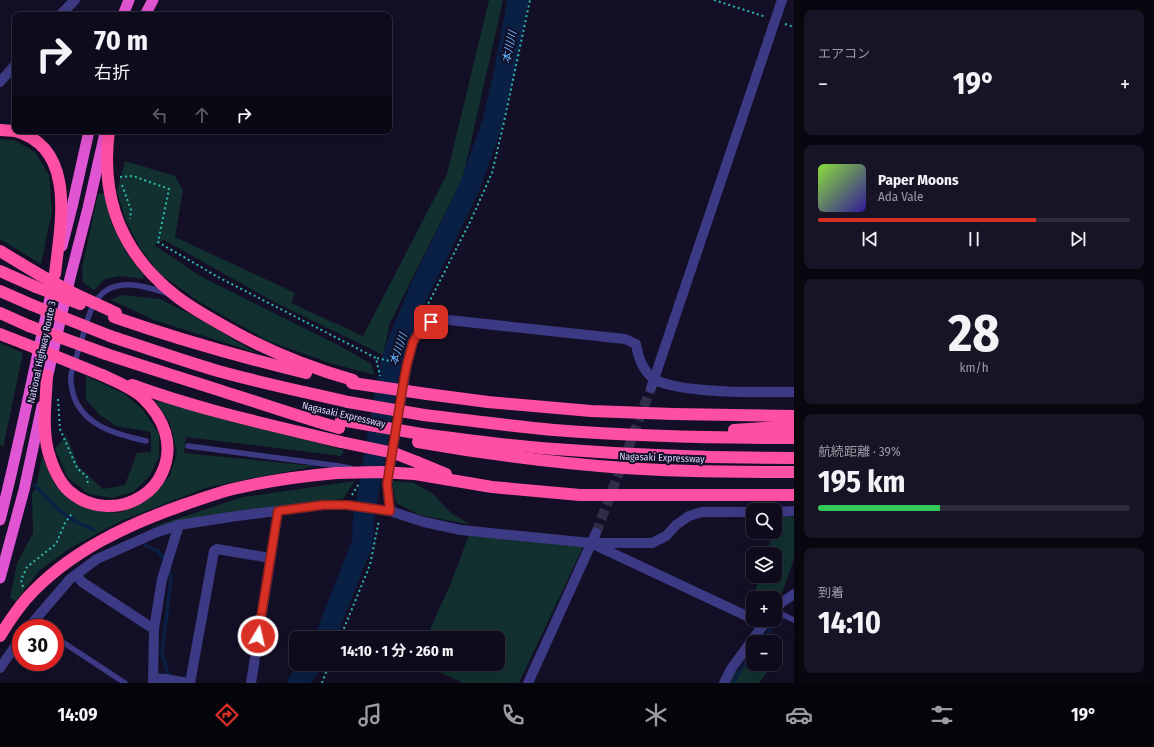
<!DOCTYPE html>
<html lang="ja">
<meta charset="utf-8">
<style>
body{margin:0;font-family:"Fira Sans Condensed","Noto Sans JP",sans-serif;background:#171425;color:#f1f3f6;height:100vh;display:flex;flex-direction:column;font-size:15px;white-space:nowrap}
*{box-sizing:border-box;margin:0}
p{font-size:13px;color:#9b9ba3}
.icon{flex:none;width:22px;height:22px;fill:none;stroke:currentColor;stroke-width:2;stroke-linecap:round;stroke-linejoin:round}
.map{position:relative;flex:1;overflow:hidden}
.sheet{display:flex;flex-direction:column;gap:10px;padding:10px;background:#08060f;width:360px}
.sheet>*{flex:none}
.banner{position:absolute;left:12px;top:12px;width:380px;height:122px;border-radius:8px;box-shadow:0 4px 16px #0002,0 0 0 1px #2e2b3b;background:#0e0b1c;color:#f1f3f6;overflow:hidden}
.tools{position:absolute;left:746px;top:503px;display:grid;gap:8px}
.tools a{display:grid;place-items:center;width:36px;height:36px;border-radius:8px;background:#0e0b1c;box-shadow:0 4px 16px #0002,0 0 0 1px #2e2b3b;font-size:20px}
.speed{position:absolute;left:12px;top:619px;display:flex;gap:8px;font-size:20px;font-weight:700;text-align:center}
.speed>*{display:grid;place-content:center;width:52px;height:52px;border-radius:50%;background:#0e0b1c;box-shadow:0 4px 16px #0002,0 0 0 1px #2e2b3b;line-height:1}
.speed .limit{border:6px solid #d22;background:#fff;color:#111}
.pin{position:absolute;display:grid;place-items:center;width:34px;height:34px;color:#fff;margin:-17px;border-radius:8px;box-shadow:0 2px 6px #0006}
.me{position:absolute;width:44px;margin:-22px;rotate:9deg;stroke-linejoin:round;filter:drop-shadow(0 0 3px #0008)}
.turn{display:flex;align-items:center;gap:14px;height:84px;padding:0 16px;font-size:18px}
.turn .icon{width:52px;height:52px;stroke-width:2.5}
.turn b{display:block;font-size:28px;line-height:34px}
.lanes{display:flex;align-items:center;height:38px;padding:0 16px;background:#0003;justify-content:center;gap:20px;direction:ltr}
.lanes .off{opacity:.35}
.big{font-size:30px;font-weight:700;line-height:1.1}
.sheet .widget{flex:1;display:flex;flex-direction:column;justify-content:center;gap:6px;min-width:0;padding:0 14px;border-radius:8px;background:#171425}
.sheet .dial{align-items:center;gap:0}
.dial b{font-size:52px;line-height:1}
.song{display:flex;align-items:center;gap:12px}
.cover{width:48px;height:48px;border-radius:6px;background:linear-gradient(135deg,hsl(90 70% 55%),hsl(250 70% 35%))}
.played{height:4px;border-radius:2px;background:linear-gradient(90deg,#d93025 70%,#2e2b3b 70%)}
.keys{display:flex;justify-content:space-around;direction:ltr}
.heat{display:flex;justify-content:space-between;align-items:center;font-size:22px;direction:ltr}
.charge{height:6px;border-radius:3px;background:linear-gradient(90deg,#34c759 39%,#2e2b3b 0)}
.trip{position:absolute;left:289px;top:631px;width:216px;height:40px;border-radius:8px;background:#0e0b1c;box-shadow:0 4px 16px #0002,0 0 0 1px #2e2b3b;font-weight:700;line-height:40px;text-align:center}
.dock{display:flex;height:64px;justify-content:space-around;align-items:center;background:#06040b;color:#9b9ba3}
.dock .icon{width:28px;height:28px}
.dock .active{color:#d93025}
.dock b{font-size:18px;color:#f1f3f6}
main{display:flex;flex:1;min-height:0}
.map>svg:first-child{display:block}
</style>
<main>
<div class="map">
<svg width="794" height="683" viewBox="0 0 794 683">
<rect width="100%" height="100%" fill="#130f26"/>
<!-- green -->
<g fill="#12302f">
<polygon points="489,0 503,0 463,177 390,323 383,355 276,303 164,240 154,245 200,276 340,346 371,364 375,375 333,364 268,341 201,303 160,274 140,248 126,221 117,192 125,161 175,176 183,190 175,237 295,293 291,303 363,336 447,174"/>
<polygon points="0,139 14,140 35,152 49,175 52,211 41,264 0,239"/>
<polygon points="104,193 112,225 127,254 144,275 143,279 121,276 105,279 94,290 83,283 82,269 98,194"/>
<polygon points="122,295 160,299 194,316 257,353 154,320 111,300"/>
<polygon points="0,343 23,353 3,448 0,444"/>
<polygon points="86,376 125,394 144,411 159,434 159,457 149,477 133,492 112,498 89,494 68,478 55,449 66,435 79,467 103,489 125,485 137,453 151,452 151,432 116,426 100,415 86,400"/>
<polygon points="155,400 344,450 341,456 186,437 184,453 316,466 252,478 205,488 121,521 70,548 39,571 16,601 10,598 17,563 33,533 32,493 36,488 42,456 55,485 71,500 97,511 119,513 144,502 170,476 177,453 170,423"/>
<polygon points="355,481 343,499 230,512 149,528 243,497"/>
<polygon points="392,481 414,483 432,493 451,513 471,525 420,515 396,503"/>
<polygon points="777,516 794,517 794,559 781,596 775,602 775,598 753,598 760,576 775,576 775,554 766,554 773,532 775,532 775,524"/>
<polygon points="469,535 583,547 519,683 463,683 423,664 498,664 498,638 426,638 451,583"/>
<polygon points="750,662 753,663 753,664 771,667 759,683 730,683 735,672"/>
</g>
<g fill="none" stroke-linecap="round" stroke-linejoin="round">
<!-- stream -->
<g stroke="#0a1f44" stroke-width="3.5">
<polyline points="34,485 60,511 76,522 94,530"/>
<polyline points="145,545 158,551 166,561"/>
<polyline points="169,569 171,578 162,655 170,679"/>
<polyline points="761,642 778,619"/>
<polyline points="733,683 739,672 753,653"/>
</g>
<!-- river -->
<g stroke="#0a1f44" stroke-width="21">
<polyline points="325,638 363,541 363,523 387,382 392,359 399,340 422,285 470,186 492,124 503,79 518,0"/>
<polyline points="298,683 311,664"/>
</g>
<!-- tertiary-tunnel -->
<polyline stroke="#312d47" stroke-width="10" stroke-dasharray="10 5" stroke-linecap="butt" points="596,533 651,388"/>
<!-- path -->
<g stroke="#2fb8b0" stroke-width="2" stroke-dasharray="2 3" stroke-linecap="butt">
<polyline points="714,0 766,17"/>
<polyline points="785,24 794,27"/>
<polyline points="120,177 133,176 169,189 158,242 218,277 376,358 380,376"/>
<polyline points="122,185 131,210 130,219"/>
<polyline points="425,313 426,308 471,220 492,173 504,122 530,0"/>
<polyline points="377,358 398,363"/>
<polyline points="58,399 60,429 77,468 87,477 88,486"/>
<polyline points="352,495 358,485"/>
<polyline points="23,587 21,580 27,567 56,544 65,523 73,512"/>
<polyline points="340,638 370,565 379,520"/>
<polyline points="322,683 329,664"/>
</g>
<!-- service -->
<g stroke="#3d3a85" stroke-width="5.5">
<path d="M146 441C119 435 85 427 74 397 72 390 70 383 71 376 71 372 73 368 74 364 77 355 80 345 83 335 88 319 91 300 107 290 126 279 150 288 169 294"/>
<polyline points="188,446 339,466"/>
<polyline points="775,611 794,620"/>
<polyline points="58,639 125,683"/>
</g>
<!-- minor -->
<g stroke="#3d3a85" stroke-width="10">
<polyline points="60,15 75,0"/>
<polyline points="0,82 15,65"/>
<path d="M390 511 387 484 407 364 413 342 423 325 439 319 625 339 636 344C638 357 643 371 654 379 663 385 676 386 686 388 722 393 758 392 794 392"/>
<polyline points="775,512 794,511"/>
<polyline points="595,545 753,619"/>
<polyline points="76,575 82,582 146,624 154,629"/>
<polyline points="775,610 781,603 794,594"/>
<polyline points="28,628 70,579 97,559 155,533 179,525"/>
<polyline points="0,668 21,638"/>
<polyline points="154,678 165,679 188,683"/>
<polyline points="153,683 154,629 162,579 179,525 230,517 323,505 347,505 390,511 424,522 461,530 591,543 652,543 666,536 676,525 689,516 702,512 753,512"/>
<polyline points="190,683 214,551 217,549 270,558"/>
<polyline points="251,683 278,511"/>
<polyline points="724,683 731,669 767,620"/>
</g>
<!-- tertiary -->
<g stroke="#3d3a85" stroke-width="10">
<polyline points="651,388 782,0"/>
<polyline points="528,683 596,533"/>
</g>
<!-- trunk -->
<g stroke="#e055d1" stroke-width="11">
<polyline points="123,15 129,0"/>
<polyline points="145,15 153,0"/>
<polyline points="62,246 72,207 89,131"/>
<polyline points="46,383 70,278 88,208 105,133"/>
<path d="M0 520C20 442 35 363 53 285"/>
<polyline points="0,578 24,490 42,406"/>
</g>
<!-- motorway -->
<g stroke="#ff4fa3" stroke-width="12">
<polyline points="0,130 15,131"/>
<path d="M15 131C78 148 60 227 55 274"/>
<path d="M109 131C100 198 122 254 176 296 190 307 206 316 222 325 263 349 307 367 353 380"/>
<polyline points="0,251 40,275"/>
<polyline points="0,271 36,287"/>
<polyline points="0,291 32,305"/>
<polyline points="0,313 29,326"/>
<path d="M114 317C177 339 241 357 306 373"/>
<polyline points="0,334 23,343"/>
<path d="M110 336C146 348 181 360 218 371 261 383 305 392 348 402"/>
<path d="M106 354C148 368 191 381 234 395 269 406 304 418 339 428"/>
<path d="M47 375C46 400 42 426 48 451 52 465 58 481 69 491 89 509 120 511 142 496 150 491 158 482 162 473 175 445 164 418 142 397 131 387 115 381 102 375"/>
<path d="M132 385C200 410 271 425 341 442"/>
<polyline points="427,394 488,402 591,411 673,414 794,416"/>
<path d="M424 415C467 420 510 426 554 430 633 436 714 438 794 438"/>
<polyline points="734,430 794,426"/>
<path d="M421 434C465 440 509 446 554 449 634 455 714 458 794 458"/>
<path d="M418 442C486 454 555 463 625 468 681 472 738 472 794 472"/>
<polyline points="417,462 446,474"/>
<polyline points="415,474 492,487 580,495 794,495"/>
<path d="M0 636C8 623 16 611 26 599 68 552 128 524 186 504 201 499 217 493 233 489 267 481 302 476 337 473"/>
</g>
<!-- service-bridge -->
<polyline stroke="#3d3a85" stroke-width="5.5" points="339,466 350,468"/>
<!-- motorway-bridge -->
<g stroke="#ff4fa3" stroke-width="12">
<polyline points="40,275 75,294 116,313"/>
<polyline points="36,287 80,304"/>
<polyline points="32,305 110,336"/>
<polyline points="29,326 106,354"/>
<polyline points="23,343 102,375"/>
<polyline points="352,383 427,394"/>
<polyline points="348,402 424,415"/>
<polyline points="341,420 421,434"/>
<polyline points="341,442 394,453 417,462"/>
<polyline points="337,473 380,472 415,474"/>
</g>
</g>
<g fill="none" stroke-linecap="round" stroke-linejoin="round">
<defs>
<polyline id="route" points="258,636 278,511 323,505 347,505 390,511 387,484 404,379 407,364 413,342 423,325 431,322"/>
</defs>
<!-- route casing -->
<use href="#route" stroke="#8d1f18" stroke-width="10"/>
<!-- route -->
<use href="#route" stroke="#d93025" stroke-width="7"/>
</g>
<g text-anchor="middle" stroke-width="4" stroke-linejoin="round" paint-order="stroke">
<!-- street labels -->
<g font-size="10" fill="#d9d4ff" stroke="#130f26">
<text transform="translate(41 352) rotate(-78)" y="4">National Highway Route 3</text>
<text transform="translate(344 414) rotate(13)" y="4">Nagasaki Expressway</text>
<text transform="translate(662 457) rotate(2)" y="4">Nagasaki Expressway</text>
</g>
<!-- water labels -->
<g font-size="11" font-style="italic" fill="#62b6ff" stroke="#130f26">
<text transform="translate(509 47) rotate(-78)" y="4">本川川</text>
<text transform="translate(398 349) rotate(-71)" y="4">本川川</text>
</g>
</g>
</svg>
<div class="tools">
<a><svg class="icon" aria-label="search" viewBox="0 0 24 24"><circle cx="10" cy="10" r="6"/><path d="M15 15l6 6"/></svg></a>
<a><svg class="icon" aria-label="layers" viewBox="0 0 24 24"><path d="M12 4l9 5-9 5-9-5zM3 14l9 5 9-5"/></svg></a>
<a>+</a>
<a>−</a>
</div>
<div class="speed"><div class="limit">30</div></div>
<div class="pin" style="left:431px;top:322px;background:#d93025"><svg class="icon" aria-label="arrive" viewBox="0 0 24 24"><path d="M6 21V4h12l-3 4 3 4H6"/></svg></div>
<svg class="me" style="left:258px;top:636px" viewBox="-20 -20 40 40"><circle r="17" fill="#d93025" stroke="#fff" stroke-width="3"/><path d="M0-11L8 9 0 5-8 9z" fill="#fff"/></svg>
<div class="trip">14:10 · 1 分 · 260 m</div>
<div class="banner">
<div class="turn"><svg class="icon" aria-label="right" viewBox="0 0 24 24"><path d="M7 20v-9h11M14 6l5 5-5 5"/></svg><div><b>70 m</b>右折</div></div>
<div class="lanes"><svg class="icon off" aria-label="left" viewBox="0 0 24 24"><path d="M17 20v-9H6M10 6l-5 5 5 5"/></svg><svg class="icon off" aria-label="ahead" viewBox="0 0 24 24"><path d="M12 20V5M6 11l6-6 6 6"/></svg><svg class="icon" aria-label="right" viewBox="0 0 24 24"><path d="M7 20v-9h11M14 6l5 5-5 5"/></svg></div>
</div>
</div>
<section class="sheet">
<div class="widget"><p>エアコン</p>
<div class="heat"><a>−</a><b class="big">19°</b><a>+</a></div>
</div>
<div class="widget">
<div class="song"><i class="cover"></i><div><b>Paper Moons</b><p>Ada Vale</p></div></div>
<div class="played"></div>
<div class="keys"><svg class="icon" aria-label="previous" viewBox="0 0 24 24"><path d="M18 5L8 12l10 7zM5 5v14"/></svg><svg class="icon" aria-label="pause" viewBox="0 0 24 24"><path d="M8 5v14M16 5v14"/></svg><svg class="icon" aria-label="next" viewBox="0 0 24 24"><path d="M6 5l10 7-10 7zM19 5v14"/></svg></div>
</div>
<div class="widget dial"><b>28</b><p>km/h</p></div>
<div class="widget"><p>航続距離 · 39%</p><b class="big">195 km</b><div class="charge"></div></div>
<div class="widget"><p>到着</p><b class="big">14:10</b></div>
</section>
</main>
<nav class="dock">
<b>14:09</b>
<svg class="icon active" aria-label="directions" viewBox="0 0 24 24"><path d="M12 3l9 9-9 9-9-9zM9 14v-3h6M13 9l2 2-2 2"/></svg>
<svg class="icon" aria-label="music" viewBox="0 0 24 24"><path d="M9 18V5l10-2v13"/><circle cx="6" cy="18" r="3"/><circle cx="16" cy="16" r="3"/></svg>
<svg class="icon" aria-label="phone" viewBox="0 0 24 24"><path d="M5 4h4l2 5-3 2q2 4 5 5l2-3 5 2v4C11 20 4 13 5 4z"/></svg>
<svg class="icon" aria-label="climate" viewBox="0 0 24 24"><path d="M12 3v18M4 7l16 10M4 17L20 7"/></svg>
<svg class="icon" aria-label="car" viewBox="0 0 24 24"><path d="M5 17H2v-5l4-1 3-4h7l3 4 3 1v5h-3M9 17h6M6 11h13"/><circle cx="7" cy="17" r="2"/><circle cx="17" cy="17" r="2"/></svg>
<svg class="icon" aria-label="filters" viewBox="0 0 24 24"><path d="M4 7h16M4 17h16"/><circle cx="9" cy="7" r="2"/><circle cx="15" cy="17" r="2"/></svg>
<b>19°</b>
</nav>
